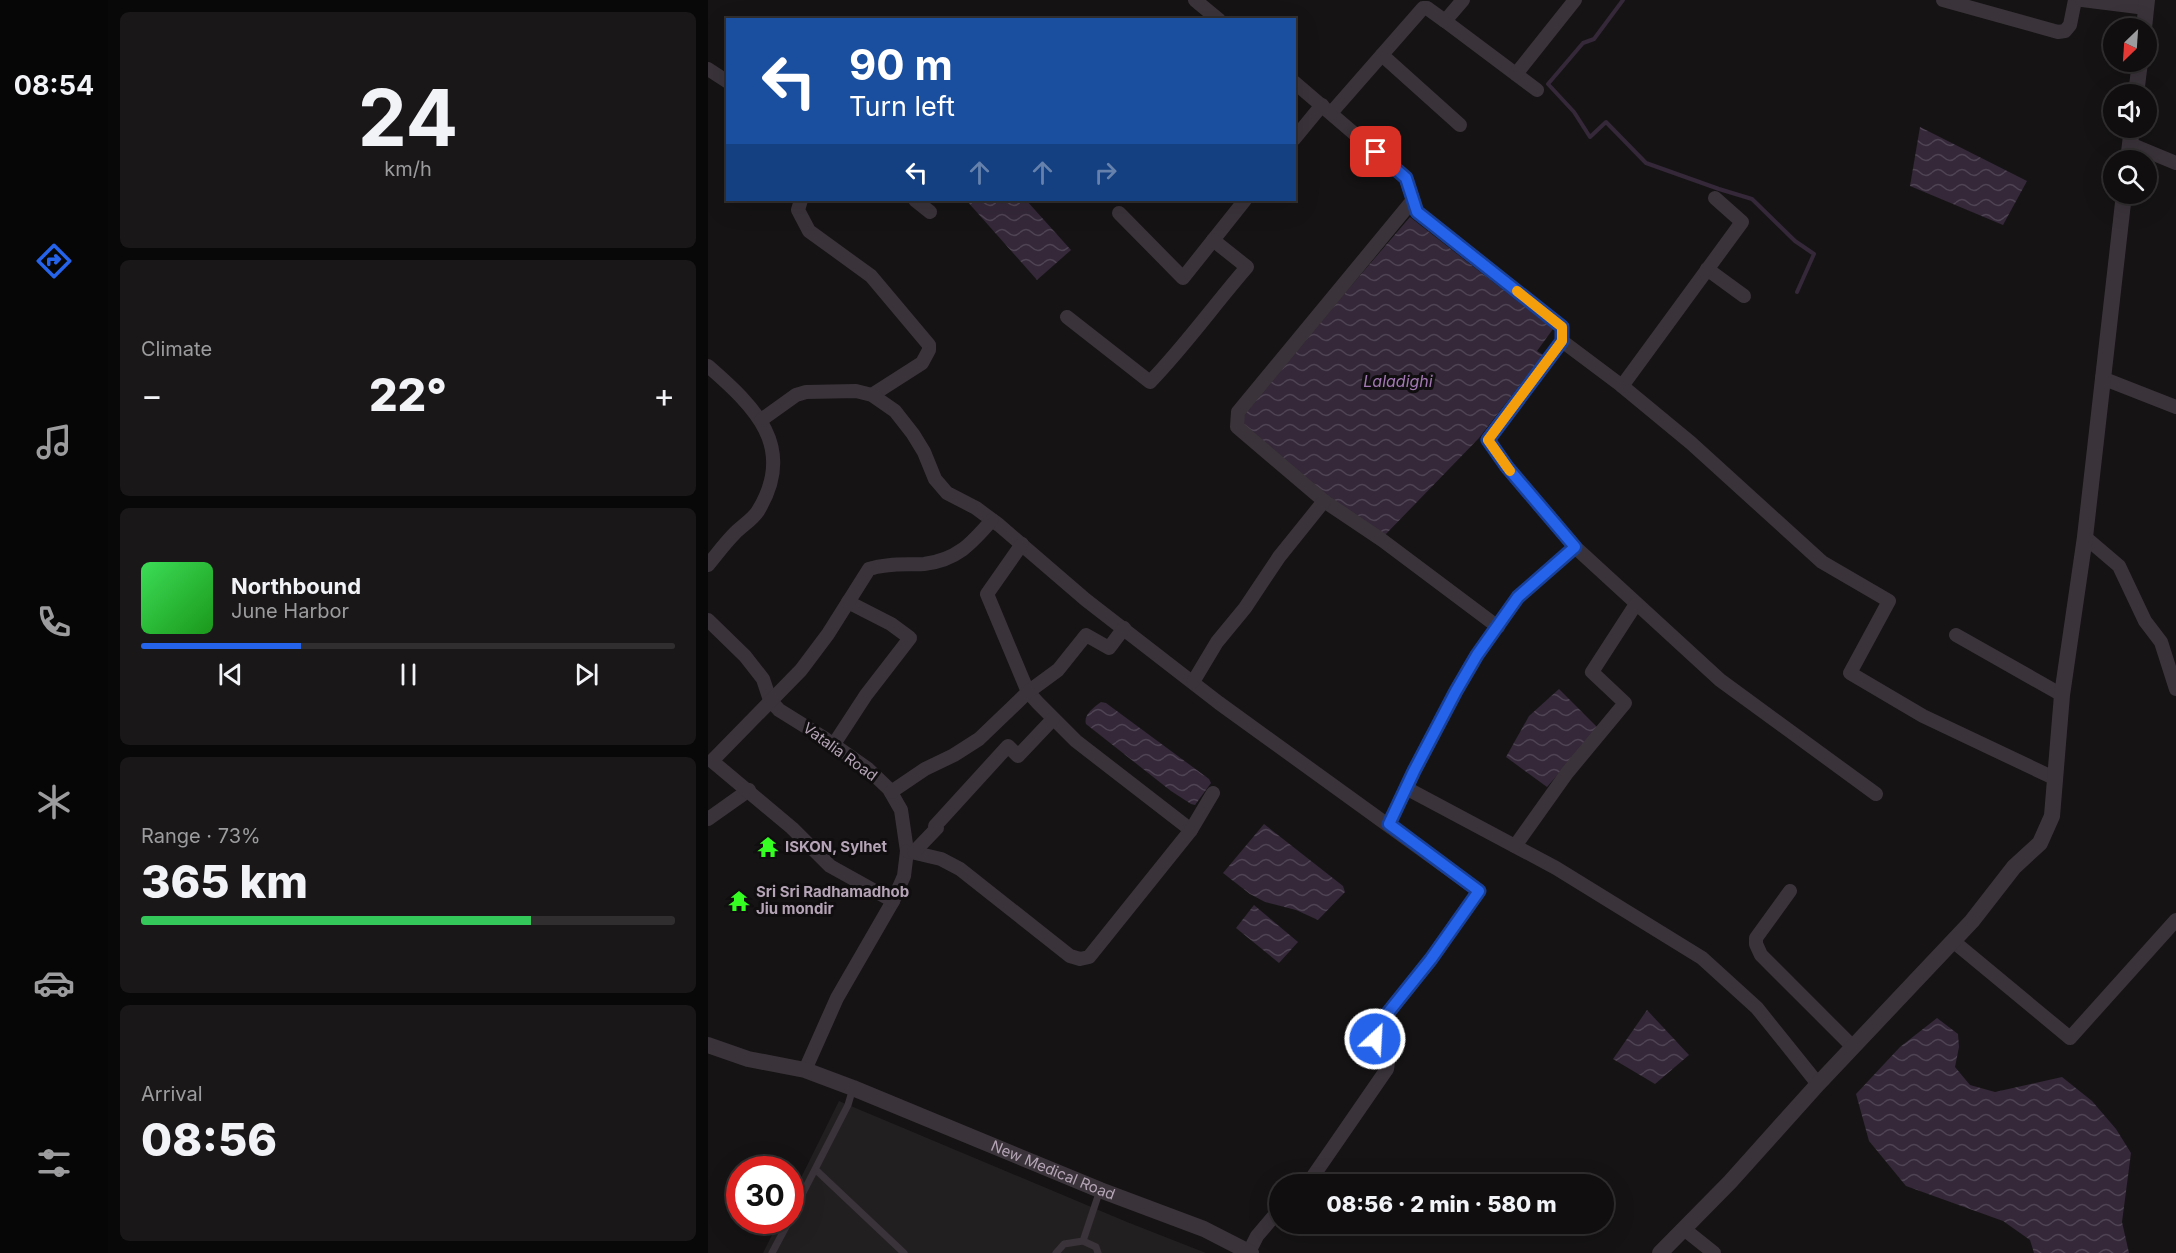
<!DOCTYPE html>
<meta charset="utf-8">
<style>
body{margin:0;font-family:Inter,sans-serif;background:#191718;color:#f1f3f6;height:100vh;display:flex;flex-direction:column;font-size:22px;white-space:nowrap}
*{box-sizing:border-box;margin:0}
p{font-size:20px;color:#9c9c9e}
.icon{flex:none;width:33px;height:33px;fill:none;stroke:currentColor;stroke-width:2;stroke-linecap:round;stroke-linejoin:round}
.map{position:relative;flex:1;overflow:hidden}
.sheet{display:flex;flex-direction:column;gap:12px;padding:12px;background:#090808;width:600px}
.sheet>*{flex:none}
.banner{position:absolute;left:18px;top:18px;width:570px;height:183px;border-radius:0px;box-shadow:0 6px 24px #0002,0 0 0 2px #302e2f;background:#1a4fa0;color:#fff;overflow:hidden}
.needle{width:39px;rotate:205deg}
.tools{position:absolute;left:1395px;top:18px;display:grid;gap:12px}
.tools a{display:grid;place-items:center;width:54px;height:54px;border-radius:50%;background:#100e0f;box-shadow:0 6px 24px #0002,0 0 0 2px #302e2f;font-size:30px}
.speed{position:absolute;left:18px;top:1156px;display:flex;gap:12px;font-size:30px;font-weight:700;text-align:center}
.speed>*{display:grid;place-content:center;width:78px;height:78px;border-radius:50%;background:#100e0f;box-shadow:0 6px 24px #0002,0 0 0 2px #302e2f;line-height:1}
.speed .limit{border:9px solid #d22;background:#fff;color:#111}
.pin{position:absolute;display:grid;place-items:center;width:51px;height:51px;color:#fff;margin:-26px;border-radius:12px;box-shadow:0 3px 9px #0006}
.me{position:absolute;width:66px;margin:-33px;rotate:25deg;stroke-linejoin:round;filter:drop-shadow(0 0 4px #0008)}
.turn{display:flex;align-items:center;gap:21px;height:126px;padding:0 24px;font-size:27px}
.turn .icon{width:78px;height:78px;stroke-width:2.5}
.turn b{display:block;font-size:42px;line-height:51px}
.lanes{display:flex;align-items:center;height:57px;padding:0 24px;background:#0003;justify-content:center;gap:30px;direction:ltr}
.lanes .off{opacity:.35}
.big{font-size:45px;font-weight:800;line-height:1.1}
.sheet .tile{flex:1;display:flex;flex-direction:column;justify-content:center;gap:9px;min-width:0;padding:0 21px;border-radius:9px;background:#191718}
.sheet .dial{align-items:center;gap:0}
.dial b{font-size:78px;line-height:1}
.song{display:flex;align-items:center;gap:18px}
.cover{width:72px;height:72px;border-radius:9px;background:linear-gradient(135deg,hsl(130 70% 55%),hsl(120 70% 35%))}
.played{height:6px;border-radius:3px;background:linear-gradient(90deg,#2563eb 30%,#302e2f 30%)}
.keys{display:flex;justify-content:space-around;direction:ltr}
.heat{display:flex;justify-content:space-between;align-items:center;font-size:33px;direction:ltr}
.charge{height:9px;border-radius:4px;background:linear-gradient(90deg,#34c759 73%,#302e2f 0)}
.trip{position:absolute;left:561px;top:1174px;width:345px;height:60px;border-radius:30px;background:#100e0f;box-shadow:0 6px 24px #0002,0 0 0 2px #302e2f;font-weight:800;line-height:60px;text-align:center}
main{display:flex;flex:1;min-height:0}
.tabs{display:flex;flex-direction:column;width:108px;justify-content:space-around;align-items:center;background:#060606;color:#9c9c9e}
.tabs .icon{width:42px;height:42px}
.tabs .current{color:#2563eb}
.tabs b{font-size:27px;color:#f1f3f6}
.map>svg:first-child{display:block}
</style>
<main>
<nav class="tabs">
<b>08:54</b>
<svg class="icon current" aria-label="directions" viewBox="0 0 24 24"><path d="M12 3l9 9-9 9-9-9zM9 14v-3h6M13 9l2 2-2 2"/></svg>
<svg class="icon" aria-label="music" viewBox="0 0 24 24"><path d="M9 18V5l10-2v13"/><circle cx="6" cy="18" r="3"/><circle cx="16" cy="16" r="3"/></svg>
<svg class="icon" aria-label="phone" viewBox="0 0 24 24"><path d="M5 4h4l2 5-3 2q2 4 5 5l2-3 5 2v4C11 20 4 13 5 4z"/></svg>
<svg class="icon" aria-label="climate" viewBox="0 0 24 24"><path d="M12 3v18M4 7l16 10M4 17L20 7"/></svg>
<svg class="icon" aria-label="car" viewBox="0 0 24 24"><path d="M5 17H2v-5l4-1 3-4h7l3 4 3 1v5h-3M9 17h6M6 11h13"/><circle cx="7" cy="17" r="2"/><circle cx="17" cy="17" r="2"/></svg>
<svg class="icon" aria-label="filters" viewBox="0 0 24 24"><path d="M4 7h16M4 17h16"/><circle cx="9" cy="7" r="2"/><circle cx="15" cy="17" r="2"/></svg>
</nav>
<section class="sheet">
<div class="tile dial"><b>24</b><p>km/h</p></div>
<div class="tile"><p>Climate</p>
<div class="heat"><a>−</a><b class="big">22°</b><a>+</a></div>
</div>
<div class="tile">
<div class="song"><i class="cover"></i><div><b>Northbound</b><p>June Harbor</p></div></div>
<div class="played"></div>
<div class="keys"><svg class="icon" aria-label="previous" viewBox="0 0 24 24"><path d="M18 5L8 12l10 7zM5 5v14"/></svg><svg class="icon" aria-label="pause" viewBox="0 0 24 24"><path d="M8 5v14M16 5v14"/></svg><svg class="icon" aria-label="next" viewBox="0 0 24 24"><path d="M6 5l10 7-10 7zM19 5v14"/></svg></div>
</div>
<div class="tile"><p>Range · 73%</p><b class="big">365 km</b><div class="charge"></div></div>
<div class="tile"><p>Arrival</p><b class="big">08:56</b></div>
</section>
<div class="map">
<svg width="1468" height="1253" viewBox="0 0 1468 1253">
<defs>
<pattern id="water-waves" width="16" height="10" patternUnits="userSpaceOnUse" patternTransform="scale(1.5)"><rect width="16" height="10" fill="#342839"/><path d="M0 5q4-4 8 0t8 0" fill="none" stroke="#4f4453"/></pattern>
</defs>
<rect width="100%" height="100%" fill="#151314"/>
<!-- built -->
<polygon fill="#221f21" points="131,1101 419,1222 498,1253 55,1253 71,1221 82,1221 83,1198"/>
<!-- water -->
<g fill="url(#water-waves)">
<polygon points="1212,127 1319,181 1295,225 1202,186"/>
<polygon points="258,200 318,200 363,250 329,280"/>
<polygon points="702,217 845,329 829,351 835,355 771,438 676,536 618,496 535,426 534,413"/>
<polygon points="851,689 890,728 839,787 798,757 821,716"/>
<path d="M393 702 398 703 501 779 503 783 487 805 483 804 463 791 378 724C375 715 386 707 393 702Z"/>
<polygon points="556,824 635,886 637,892 610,920 588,910 557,902 542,894 515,873"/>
<polygon points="546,905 590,942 571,963 528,928"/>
<polygon points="939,1010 981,1055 947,1084 905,1059"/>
<polygon points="1229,1018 1250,1034 1251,1047 1247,1067 1262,1085 1287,1092 1354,1077 1384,1101 1408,1129 1423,1153 1414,1222 1421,1253 1326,1253 1322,1240 1295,1221 1198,1186 1161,1141 1148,1094 1192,1047"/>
</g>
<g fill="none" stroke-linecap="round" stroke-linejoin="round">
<!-- stream -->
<polyline stroke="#342839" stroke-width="4" points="915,0 886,39 875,43 840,84 866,112 882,137 898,122 938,163 1011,189 1044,199 1087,241 1106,254 1089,292"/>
<!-- service -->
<g stroke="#3a343a" stroke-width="7">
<polyline points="108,1170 196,1253"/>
<polyline points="82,1218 140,1105 145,1088"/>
<polyline points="375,1241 388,1247 390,1253"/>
<polyline points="64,1253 81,1221"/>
<polyline points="348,1253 356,1244 375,1241 392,1190"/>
</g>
<!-- minor -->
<g stroke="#3a343a" stroke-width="14">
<polyline points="487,0 511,20"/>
<polyline points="1235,0 1350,32 1357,31 1362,25 1367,0"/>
<polyline points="1374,0 1438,8"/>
<polyline points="737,21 829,90"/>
<polyline points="674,55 752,125"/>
<polyline points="0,69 20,82"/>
<polyline points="808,74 867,0"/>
<polyline points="586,82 698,178 709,212 854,327 854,341 914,386 983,443 1114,562 1181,601 1142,673 1215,716 1348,779"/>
<polyline points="623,113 715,8 719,8 737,21 755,0"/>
<polyline points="586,139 614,105"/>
<polyline points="1422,144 1468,163"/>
<polyline points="93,200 90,210 101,231 163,276 221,345 221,350 214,363 164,395"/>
<polyline points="207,200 222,212"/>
<polyline points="705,200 530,412 529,427 616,501 674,540 790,627"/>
<polyline points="411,213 475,278 537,200"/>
<polyline points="999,269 1036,296"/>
<path d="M359 317 442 382C477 346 506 305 539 267L505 240"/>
<polyline points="854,341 780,439 799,467 867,547 1012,680 1168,794"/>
<path d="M0 366C47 407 89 447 50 511 45 519 34 526 27 533 17 543 9 554 0 565"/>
<polyline points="1394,378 1468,407"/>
<polyline points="914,386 1034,222 1007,198"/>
<path d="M53 420 88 395 98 392 148 391 164 395 187 411 205 434 216 452 227 479 239 493 268 508 291 525 378 600 511 703 771 891 723 959 671 1024 667 1039C674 1051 682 1055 679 1069L599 1185"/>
<polyline points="1377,537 1411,566 1437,621 1453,642 1468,689"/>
<polyline points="314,544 279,594 320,692 330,703 368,741 483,830"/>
<polyline points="0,620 37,656 55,679 62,700 71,710 116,738 160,769 181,789 193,810 199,851 196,876 185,901 129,998 97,1070"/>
<polyline points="1248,635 1354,695"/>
<polyline points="485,682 509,642 537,608 571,557 616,501"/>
<polyline points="126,744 158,695 202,638 183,624 140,602"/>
<polyline points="698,788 848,868 994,958 1049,1008 1110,1084"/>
<polyline points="183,792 217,769 246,755 271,739 320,692 350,670 378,635 401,648 416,628"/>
<polyline points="0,819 41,790"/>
<polyline points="681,824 706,771 748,691 769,655 810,597 867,547"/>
<polyline points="807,846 859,773 917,703 884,672 928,604"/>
<polyline points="199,851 233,859 252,869 362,956 372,959 381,957 483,830 505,793"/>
<polyline points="206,852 229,828 227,826 300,746 310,756 345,719"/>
<polyline points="1082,891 1048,938 1048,944 1053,955 1145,1047"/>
<path d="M185 901 122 866 84 828 4 761 93 670 120 634 161 569C179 563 197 565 216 564 249 560 263 544 284 520"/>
<polyline points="1245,941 1362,1038 1468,920"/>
<polyline points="976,1229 1006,1253"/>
<polyline points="541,1252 549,1236 572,1209"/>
</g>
<!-- tertiary -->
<g stroke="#3a343a" stroke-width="16">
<polyline points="1436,28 1439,0"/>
<polyline points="1428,94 1432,62"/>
<polyline points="1420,160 1424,128"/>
<path id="s1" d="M0 1045 40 1059 97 1070 145 1088 392 1190 496 1229 543 1253"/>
<polyline points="952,1253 1022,1182 1110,1084 1264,921 1306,867 1332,843 1344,816 1354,695 1377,537 1416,194"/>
</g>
</g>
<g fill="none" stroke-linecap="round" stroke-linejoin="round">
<defs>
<polyline id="route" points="667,1039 671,1024 723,959 771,891 681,824 706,771 748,691 769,655 810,597 867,547 799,467 780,440 854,341 854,327 709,212 698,178 668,152"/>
</defs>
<!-- route casing -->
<use href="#route" stroke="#184099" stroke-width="15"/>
<!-- route -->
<use href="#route" stroke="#2563eb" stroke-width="10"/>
<!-- slow -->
<polyline stroke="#f59e0b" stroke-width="10" points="802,471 780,440 854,341 854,327 809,291"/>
</g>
<!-- icons -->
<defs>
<symbol id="temple-bare" viewBox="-9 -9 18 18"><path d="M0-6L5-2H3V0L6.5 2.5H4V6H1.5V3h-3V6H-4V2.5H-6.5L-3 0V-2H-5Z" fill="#35fe22" stroke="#100e0f" stroke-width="2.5" paint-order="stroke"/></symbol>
</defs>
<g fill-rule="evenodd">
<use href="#temple-bare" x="45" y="832" width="30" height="30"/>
<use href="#temple-bare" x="16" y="886" width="30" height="30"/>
</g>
<g text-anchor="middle" stroke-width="6" stroke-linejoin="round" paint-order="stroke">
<!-- street labels -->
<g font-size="15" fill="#b5a4b6" stroke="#100e0f">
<text transform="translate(132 752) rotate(36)" y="5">Vatalia Road</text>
<text dy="5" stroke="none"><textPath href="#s1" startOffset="368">New Medical Road</textPath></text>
</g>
<!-- poi labels -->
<g font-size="15" font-weight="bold" fill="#b5a4b6" stroke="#100e0f" text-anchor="start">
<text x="77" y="852">ISKON, Sylhet</text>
<text x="48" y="897">Sri Sri Radhamadhob<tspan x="48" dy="17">Jiu mondir</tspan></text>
</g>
<!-- water labels -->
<g font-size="16" font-style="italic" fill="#a378b4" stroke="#100e0f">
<text x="690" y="387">Laladighi</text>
</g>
</g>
</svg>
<div class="tools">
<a><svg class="needle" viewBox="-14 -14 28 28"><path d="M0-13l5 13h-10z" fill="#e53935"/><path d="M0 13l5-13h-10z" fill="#9c9c9e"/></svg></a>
<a><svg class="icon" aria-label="sound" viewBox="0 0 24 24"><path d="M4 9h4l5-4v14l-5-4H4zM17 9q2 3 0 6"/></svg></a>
<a><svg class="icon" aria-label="search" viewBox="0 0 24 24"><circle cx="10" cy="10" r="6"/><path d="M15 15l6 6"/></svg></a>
</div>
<div class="speed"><div class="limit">30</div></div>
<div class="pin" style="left:668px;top:152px;background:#d93025"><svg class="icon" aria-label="arrive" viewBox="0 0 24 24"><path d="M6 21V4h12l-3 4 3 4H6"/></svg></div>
<svg class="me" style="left:667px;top:1039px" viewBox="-20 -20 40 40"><circle r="17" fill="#2563eb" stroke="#fff" stroke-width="3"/><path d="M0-11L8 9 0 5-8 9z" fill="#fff"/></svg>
<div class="trip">08:56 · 2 min · 580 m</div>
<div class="banner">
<div class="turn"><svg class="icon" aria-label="left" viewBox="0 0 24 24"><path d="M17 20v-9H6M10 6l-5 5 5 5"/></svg><div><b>90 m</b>Turn left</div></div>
<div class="lanes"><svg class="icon" aria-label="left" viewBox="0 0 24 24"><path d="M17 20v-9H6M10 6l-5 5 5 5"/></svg><svg class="icon off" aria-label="ahead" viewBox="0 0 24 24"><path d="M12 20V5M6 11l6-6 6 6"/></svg><svg class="icon off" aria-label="ahead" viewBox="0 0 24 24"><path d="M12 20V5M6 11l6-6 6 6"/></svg><svg class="icon off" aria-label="right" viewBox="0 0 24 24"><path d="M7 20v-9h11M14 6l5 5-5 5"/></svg></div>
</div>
</div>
</main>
